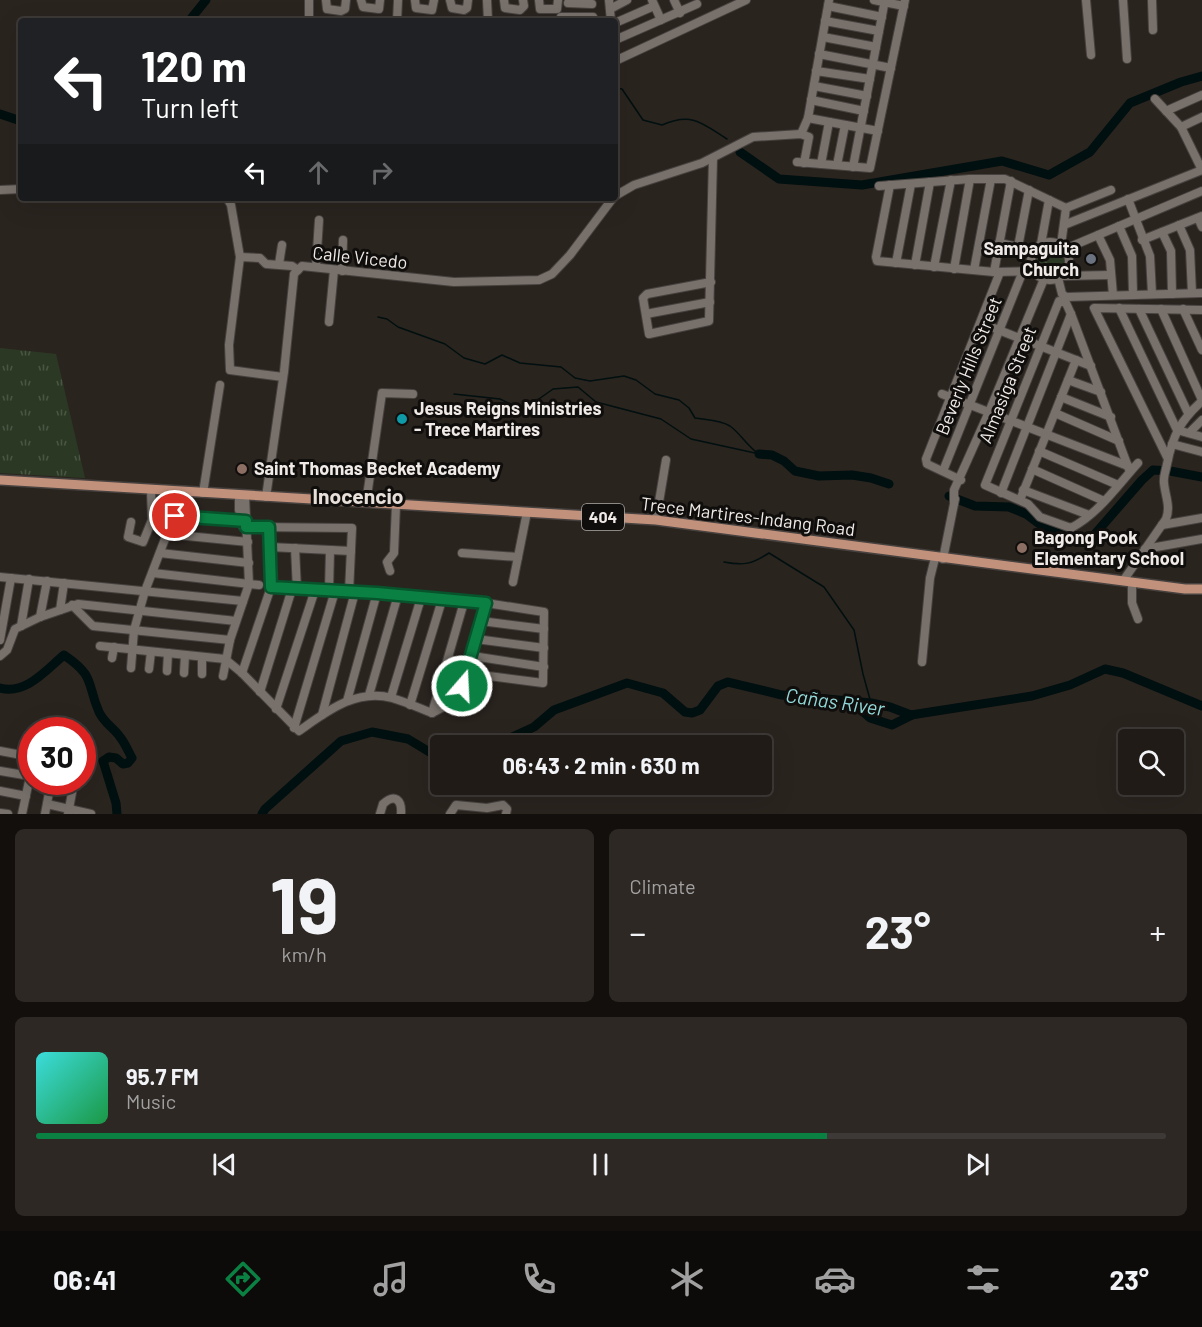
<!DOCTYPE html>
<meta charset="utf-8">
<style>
body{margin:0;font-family:Barlow,sans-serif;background:#2d2824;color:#f1f3f6;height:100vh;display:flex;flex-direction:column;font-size:22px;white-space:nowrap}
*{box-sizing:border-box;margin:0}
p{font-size:20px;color:#a2a1a1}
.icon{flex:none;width:33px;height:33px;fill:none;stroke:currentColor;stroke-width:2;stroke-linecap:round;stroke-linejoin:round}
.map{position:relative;height:814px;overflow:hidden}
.panel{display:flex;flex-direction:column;gap:15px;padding:15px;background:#120f0d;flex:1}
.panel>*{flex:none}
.hud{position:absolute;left:18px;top:18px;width:600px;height:183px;border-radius:6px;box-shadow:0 6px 24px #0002,0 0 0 2px #3d3936;background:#202124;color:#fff;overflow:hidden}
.buttons{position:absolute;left:1118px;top:729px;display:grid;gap:12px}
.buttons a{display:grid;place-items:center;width:66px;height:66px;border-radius:6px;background:#201b17;box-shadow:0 6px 24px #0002,0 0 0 2px #3d3936;font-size:30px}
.speed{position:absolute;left:18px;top:717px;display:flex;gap:12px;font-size:30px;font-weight:700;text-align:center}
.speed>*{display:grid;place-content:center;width:78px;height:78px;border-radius:50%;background:#201b17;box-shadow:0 6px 24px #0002,0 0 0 2px #3d3936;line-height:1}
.speed .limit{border:9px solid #d22;background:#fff;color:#111}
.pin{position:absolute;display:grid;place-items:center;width:51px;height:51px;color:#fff;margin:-26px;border:3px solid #fff;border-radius:50%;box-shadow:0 2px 6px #0007}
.me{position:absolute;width:66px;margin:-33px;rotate:19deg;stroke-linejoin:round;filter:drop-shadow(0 0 4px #0008)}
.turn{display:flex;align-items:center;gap:21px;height:126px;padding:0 24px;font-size:27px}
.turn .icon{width:78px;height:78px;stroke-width:2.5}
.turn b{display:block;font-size:42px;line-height:51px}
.lanes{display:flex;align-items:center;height:57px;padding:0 24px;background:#0003;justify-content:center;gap:30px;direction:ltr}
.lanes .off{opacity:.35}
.big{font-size:45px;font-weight:700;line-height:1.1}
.panel .tile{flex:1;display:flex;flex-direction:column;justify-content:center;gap:9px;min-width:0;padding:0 21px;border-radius:9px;background:#2d2824}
.panel .dial{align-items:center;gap:0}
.dial b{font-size:78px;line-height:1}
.song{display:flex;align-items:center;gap:18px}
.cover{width:72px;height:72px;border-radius:9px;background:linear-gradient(135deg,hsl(180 70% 55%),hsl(140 70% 35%))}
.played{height:6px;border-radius:3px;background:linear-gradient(90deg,#0b8043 70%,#3d3936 70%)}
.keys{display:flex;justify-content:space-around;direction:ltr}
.heat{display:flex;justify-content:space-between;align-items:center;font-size:33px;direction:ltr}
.panel .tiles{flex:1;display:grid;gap:15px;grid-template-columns:1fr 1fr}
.tile:last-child{grid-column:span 2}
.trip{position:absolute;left:430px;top:735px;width:342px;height:60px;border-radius:6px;background:#201b17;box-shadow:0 6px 24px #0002,0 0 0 2px #3d3936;font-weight:700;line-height:60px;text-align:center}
.dock{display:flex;height:96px;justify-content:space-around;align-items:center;background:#0d0b09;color:#a2a1a1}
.dock .icon{width:42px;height:42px}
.dock .on{color:#0b8043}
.dock b{font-size:27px;color:#f1f3f6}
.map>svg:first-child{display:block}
</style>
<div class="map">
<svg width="1202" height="814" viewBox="0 0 1202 814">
<defs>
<pattern id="grass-tufts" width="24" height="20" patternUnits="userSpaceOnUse" patternTransform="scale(1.5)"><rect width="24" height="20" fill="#2b3924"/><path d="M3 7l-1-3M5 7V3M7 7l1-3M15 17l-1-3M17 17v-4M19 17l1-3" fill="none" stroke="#4a5644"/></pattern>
<pattern id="park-crowns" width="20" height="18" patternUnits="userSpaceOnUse" patternTransform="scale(1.5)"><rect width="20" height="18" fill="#2b3924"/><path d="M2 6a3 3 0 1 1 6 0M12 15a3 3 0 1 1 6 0" fill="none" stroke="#4a5644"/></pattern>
</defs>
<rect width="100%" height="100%" fill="#2a241f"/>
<!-- grass -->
<polygon fill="url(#grass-tufts)" points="0,348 56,354 85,478 0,473"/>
<!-- park -->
<circle fill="url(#park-crowns)" cx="1050" cy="261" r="14"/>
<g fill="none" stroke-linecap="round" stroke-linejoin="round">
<!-- stream -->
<g stroke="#000f0f" stroke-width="1.5">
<path d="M615 88 622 89 643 120 662 125C692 112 702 123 727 139"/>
<path d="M378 317 387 319 398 327 445 344 464 358 485 364 502 355 520 363 561 367 575 378 590 381 624 376 636 380 655 394 679 400 689 408 695 418C706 420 720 420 730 426 741 434 747 446 759 454"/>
<polyline points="454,394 500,399 519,408 536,401 553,389 578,387 596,402 661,419 691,439 755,453"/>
<path d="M724 562C744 566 752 564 769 553L824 587 854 630 863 674 871 703"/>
</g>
<!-- river -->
<g stroke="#000f0f" stroke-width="9">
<polyline points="189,21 206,0"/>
<polyline points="0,114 21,121"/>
<polyline points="740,152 779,179 862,185 1002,161 1049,175 1090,152 1130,103 1181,82 1202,76"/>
<polyline points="759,454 772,455 784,461 795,471 819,476 852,475 871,478 889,484"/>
<polyline points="949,496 975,506 1009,507 1026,514 1042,526 1068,537 1088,542 1142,480 1153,470 1170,471 1202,477"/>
<path d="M0 688C26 695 46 670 64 655 96 677 86 682 99 712 104 723 114 728 120 737 125 743 128 751 132 758L128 763 123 764 116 758 109 757 103 761 116 803 117 814"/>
<polyline points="852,702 870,718 892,725 912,715"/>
<polyline points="493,746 534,727 554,710 627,683 663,693 685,712 692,713 700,710 718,686 728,682 782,695 871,703 890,707 911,715 1032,696 1070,685 1105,669 1123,673 1202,706"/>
<polyline points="262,814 265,809 341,741 372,732 408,739 436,756 441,756"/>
</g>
<defs>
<g id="minor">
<polyline points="326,0 327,9 341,11 345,9 346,0"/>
<polyline points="361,0 363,7 379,9 380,0"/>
<polyline points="415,0 416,8 432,10 434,0"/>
<polyline points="450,0 452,8 464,10 467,8 468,0"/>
<polyline points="487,0 488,21"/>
<polyline points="504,0 505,8 520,10 524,6 523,0"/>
<polyline points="539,0 540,9 557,9 558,0"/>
<polyline points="609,0 611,21"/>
<polyline points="652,0 661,20"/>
<polyline points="674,0 680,13"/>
<polyline points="874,0 904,6"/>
<polyline points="1086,0 1091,55"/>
<polyline points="1123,0 1127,59"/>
<polyline points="1152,0 1153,30"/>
<polyline points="568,3 592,4"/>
<polyline points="828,6 882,17"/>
<polyline points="610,9 627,0"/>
<polyline points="561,17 593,17"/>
<polyline points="309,21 309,0"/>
<polyline points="397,21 398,0"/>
<polyline points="825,21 879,31"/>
<polyline points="615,23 654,6"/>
<polyline points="823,37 876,47"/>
<polyline points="615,40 697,4"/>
<polyline points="819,54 891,68"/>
<polyline points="615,58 615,61 746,0"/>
<polyline points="816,71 870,79"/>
<polyline points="814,86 867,96"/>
<polyline points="1155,99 1181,127 1202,170"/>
<polyline points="811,100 864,111"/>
<polyline points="1166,111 1202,95"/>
<polyline points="808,118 878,131"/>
<polyline points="1181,127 1202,117"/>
<polyline points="801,134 808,118 829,0"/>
<polyline points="797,162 870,168 905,0"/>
<polyline points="821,164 829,122"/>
<polyline points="837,165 845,125"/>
<polyline points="853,167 885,0"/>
<polyline points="890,185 876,257 877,261 994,272 1034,271"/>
<polyline points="879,186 970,179 1005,179 1066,208 1061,245"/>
<polyline points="0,190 21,189"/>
<polyline points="615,196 634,185 702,163 753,137 801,134 809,137 804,163"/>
<polyline points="227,198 231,205 240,257"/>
<polyline points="1128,199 1150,256 1152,294"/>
<polyline points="1066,208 1111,190"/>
<polyline points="1198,218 1202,227"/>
<polyline points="1064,225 1202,170"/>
<polyline points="1179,225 1190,250 1192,293"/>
<polyline points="1119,226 1132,256 1133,294"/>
<polyline points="1162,232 1171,251 1172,294"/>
<polyline points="1098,235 1110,260 1113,295"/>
<polyline points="1142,240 1202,216"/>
<circle cx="1050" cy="261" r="19"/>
<polyline points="999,243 1034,250"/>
<polyline points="1041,244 1049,200"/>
<polyline points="1018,247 1029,190"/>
<polyline points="1065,249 1202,191"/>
<polyline points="896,263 911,184"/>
<polyline points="279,264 282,245"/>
<polyline points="915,265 930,182"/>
<polyline points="316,267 319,220"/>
<polyline points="934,267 951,180"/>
<polyline points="954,269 970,179"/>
<polyline points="974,270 991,179"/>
<polyline points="342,271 343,240"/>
<polyline points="994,272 1011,181"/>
<polyline points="1061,276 1111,275"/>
<polyline points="1058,278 1062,294 1066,297 1202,293"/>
<polyline points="711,282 647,294 643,298 649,334 709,321 713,158"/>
<polyline points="1119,308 1177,430 1202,437"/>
<polyline points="1139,309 1188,413"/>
<polyline points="1161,309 1202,400"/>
<polyline points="1183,309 1202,350"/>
<polyline points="646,314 710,302"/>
<polyline points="329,322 334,270"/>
<polyline points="981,323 1019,338"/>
<polyline points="1030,342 1091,366"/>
<polyline points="283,377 230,370 229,345 240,257 260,258 266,264 292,266 298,270"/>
<polyline points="1068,380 1101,392"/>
<polyline points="942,394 1128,466"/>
<polyline points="1061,397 1111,417"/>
<polyline points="1055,413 1119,441"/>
<polyline points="1189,433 1202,420"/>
<polyline points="1172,444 1202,452"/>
<polyline points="1039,451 1118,485"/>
<polyline points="1168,459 1094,308 1202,310"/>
<polyline points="1032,469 1104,501"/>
<polyline points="943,471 1023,271"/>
<path d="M1130 472 1071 314 1066 303 1059 301 985 485 1028 504 1040 517 1071 528C1098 514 1117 486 1138 463"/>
<polyline points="961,480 927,464 926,459 1000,272"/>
<polyline points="1023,490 1089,515"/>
<polyline points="203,493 220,385"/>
<polyline points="1001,493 1071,314"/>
<polyline points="239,496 239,510 243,525"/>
<polyline points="266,497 284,372 294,274 302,266 454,282 539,280 552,274 570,255 613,198"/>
<polyline points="1020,500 1076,360"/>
<polyline points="366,503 382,393 413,394"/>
<polyline points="954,503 954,490 989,412 1044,279"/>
<polyline points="656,520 666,460"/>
<polyline points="131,522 128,537 143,542 152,520 151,490"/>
<polyline points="1162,525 1202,518"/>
<polyline points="243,527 352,528 349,592"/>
<polyline points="167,534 248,542"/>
<polyline points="270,547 351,551"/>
<polyline points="295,548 297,590"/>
<polyline points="1145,549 1202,539"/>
<polyline points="160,553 249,563"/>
<polyline points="462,553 518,557"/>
<polyline points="943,559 955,499"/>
<polyline points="390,571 387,562 394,553 396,505"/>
<polyline points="153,573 259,585"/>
<polyline points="0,577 243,601"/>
<path d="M1123 581 1166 519C1171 507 1165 495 1164 483 1163 477 1166 470 1167 464 1173 435 1180 421 1202 401"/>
<polyline points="513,582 527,512"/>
<polyline points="1132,582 1132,603 1138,619"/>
<polyline points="271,587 377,593 486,603 544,612 543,683 466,673"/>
<polyline points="329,590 330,550"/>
<polyline points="72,605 93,626 230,640"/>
<polyline points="60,610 64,583"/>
<polyline points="40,617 47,581"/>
<polyline points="481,621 544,629"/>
<polyline points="21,626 29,579"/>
<polyline points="476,639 544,648"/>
<polyline points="0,640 11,578"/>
<path d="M100 646 225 659 242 673 299 731C326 712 356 688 392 698 406 702 419 708 432 713L449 704 457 698 472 656 486 603"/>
<polyline points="0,656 7,650 15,629 40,617 78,604 236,621"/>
<polyline points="472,656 544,667"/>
<polyline points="112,658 114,647"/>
<polyline points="922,662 930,578 935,558"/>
<polyline points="131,668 134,630 145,591 173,518 178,515 246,521"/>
<polyline points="149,669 151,652"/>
<polyline points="167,671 168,653"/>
<polyline points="184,673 185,655"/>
<polyline points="242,673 271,587 269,527"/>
<polyline points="202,674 202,657"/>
<polyline points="223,676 230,640 249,584 245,496"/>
<polyline points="260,692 292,589"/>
<polyline points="369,695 398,595"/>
<polyline points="391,697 421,598"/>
<polyline points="347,701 377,593"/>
<polyline points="410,705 442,600"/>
<polyline points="276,709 315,590"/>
<polyline points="432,713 464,602"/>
<polyline points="322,715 355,592"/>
<polyline points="294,728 335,591"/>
<polyline points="0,751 32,757"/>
<polyline points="0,771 30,776"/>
<polyline points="0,791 26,796"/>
<polyline points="47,804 91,814"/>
<polyline points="0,813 8,814"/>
<polyline points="22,814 32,767"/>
<polyline points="45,814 51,782"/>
<polyline points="68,814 74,782"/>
<path d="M380 814 383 804C395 793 402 800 401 814"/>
<polyline points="450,814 456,805 487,808 503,805 507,809 506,814"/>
</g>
<polyline id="major" points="0,480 656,520 1185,589 1202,589"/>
</defs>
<!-- minor casing -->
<use href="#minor" stroke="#47423f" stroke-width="10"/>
<!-- major casing -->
<use href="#major" stroke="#47423f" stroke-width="12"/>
<!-- minor -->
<use href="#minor" stroke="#78716b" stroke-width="8"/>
<!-- major -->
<use href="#major" stroke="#c2917c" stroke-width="9"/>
</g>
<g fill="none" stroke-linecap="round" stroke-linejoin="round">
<defs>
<polyline id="route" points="175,516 246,521 246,527 269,527 271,587 377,593 486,603 462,686"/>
</defs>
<!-- route casing -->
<use href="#route" stroke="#07532c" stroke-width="15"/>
<!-- route -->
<use href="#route" stroke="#0b8043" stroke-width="10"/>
</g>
<!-- markers -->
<circle fill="#6b7280" stroke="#100e0c" stroke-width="2" cx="1091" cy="259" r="6"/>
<circle fill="#0f9aa8" stroke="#100e0c" stroke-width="2" cx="402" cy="419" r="6"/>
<g fill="#8d6e63" stroke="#100e0c" stroke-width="2">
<circle cx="242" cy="469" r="6"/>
<circle cx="1022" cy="548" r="6"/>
</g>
<g text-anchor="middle" stroke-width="6" stroke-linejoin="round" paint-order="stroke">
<!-- shield labels -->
<rect fill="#100e0c" stroke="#ada9a6" stroke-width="1.5" x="582" y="504" width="42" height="26" rx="4.5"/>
<g font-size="16" font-weight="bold" fill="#f0ebe8">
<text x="603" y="523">404</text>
</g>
<!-- poi labels -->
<g font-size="18" font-weight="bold" fill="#f0ebe8" stroke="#100e0c" text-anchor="start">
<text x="1079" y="255" text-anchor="end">Sampaguita<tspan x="1079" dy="21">Church</tspan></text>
<text x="414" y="415">Jesus Reigns Ministries<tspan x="414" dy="21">- Trece Martires</tspan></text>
<text x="254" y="475">Saint Thomas Becket Academy</text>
<text x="1034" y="544">Bagong Pook<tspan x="1034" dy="21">Elementary School</tspan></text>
</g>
<!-- street labels -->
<g font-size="18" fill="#f0ebe8" stroke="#100e0c">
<text transform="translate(360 258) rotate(6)" y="6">Calle Vicedo</text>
<text transform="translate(969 366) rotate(-68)" y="6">Beverly Hills Street</text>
<text transform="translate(1008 385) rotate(-68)" y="6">Almasiga Street</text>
<text transform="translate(748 517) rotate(7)" y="6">Trece Martires-Indang Road</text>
</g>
<!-- water labels -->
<g font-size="20" font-style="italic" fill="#91d9d9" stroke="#100e0c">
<text transform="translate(835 702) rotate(8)" y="7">Cañas River</text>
</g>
<!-- quarter labels -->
<g font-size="21" font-weight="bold" fill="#e7dfd9" stroke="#100e0c">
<text x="358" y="504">Inocencio</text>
</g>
</g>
</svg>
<div class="buttons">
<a><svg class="icon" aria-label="search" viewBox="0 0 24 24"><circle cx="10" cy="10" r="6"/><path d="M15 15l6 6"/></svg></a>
</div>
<div class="speed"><div class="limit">30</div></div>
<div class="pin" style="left:175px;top:516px;background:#d93025"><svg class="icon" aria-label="arrive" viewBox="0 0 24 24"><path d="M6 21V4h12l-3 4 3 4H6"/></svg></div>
<svg class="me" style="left:462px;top:686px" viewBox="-20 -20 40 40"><circle r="17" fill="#0b8043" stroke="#fff" stroke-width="3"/><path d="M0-11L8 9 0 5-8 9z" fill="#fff"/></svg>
<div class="trip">06:43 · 2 min · 630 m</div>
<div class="hud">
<div class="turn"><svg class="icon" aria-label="left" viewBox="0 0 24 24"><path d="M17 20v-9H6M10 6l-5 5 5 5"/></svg><div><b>120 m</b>Turn left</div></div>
<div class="lanes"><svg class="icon" aria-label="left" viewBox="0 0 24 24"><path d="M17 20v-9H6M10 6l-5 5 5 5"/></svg><svg class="icon off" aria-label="ahead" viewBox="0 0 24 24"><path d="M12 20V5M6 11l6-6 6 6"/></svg><svg class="icon off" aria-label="right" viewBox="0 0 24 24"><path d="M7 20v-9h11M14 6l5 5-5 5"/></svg></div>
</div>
</div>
<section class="panel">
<div class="tiles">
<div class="tile dial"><b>19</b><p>km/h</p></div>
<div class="tile"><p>Climate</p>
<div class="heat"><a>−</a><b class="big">23°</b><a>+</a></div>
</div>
<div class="tile">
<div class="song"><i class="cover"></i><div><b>95.7 FM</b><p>Music</p></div></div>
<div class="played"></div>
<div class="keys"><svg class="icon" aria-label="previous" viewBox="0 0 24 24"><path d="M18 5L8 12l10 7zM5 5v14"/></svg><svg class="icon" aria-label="pause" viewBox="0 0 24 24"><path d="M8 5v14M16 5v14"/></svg><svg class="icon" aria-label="next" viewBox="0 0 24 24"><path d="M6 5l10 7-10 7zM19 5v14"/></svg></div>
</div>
</div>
</section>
<nav class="dock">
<b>06:41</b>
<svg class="icon on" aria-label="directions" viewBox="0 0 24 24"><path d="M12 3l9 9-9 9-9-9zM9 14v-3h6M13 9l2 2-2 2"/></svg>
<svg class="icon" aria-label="music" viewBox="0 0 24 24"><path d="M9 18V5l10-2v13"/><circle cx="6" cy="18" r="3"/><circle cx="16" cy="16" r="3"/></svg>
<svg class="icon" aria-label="phone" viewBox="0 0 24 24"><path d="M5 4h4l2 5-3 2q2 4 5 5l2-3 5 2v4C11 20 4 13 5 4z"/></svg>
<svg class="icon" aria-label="climate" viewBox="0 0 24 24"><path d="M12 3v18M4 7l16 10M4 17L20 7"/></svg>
<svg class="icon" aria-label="car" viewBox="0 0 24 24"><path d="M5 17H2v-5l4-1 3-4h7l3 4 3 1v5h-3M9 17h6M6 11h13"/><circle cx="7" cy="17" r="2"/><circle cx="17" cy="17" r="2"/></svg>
<svg class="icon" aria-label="filters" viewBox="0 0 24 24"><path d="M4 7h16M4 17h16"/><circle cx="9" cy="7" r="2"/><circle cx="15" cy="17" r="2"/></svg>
<b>23°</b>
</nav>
